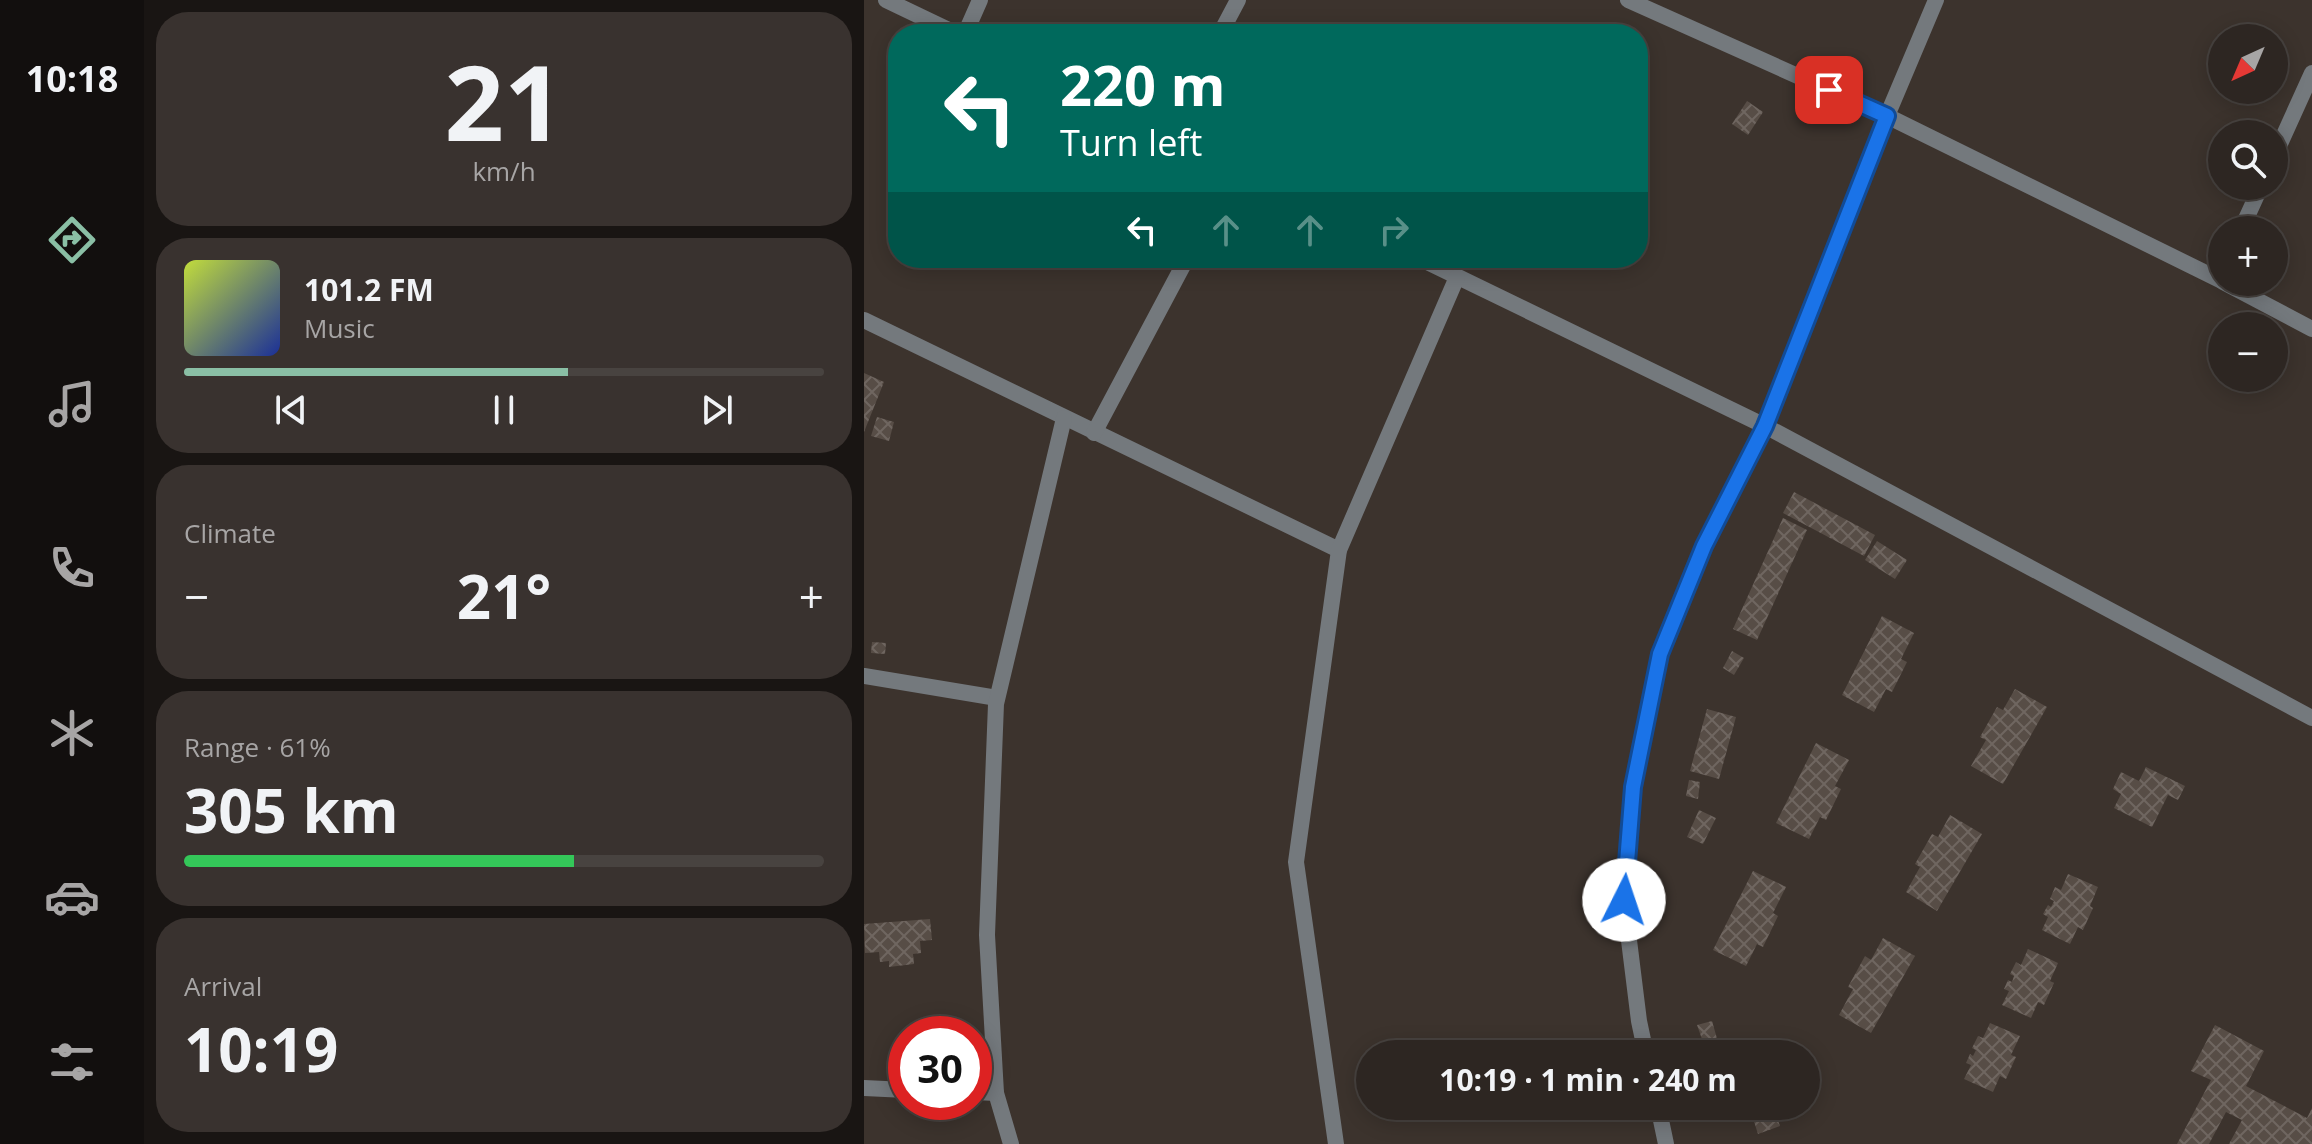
<!DOCTYPE html>
<meta charset="utf-8">
<style>
body{margin:0;font-family:"Open Sans",sans-serif;background:#39322f;color:#f1f3f6;height:100vh;display:flex;flex-direction:column;font-size:30px;white-space:nowrap}
*{box-sizing:border-box;margin:0}
p{font-size:26px;color:#a7a5a5}
.icon{flex:none;width:44px;height:44px;fill:none;stroke:currentColor;stroke-width:2;stroke-linecap:round;stroke-linejoin:round}
.map{position:relative;flex:1;overflow:hidden}
.panel{display:flex;flex-direction:column;gap:12px;padding:12px;background:#191513;width:720px}
.panel>*{flex:none}
.banner{position:absolute;left:24px;top:24px;width:760px;height:244px;border-radius:32px;box-shadow:0 4px 20px #0003,0 0 0 2px #484340;background:#00695c;color:#fff;overflow:hidden}
.needle{width:52px;rotate:224deg}
.tools{position:absolute;left:1344px;top:24px;display:grid;gap:16px}
.tools a{display:grid;place-items:center;width:80px;height:80px;border-radius:50%;background:#2d2622;box-shadow:0 4px 20px #0003,0 0 0 2px #484340;font-size:40px}
.speed{position:absolute;left:24px;top:1016px;display:flex;gap:16px;font-size:40px;font-weight:700;text-align:center}
.speed>*{display:grid;place-content:center;width:104px;height:104px;border-radius:50%;background:#2d2622;box-shadow:0 4px 20px #0003,0 0 0 2px #484340;line-height:1}
.speed .limit{border:12px solid #d22;background:#fff;color:#111}
.pin{position:absolute;display:grid;place-items:center;width:68px;height:68px;color:#fff;margin:-34px;border-radius:16px;box-shadow:0 4px 12px #0006}
.me{position:absolute;width:88px;margin:-44px;rotate:4deg;stroke-linejoin:round;filter:drop-shadow(0 0 6px #0008)}
.turn{display:flex;align-items:center;gap:28px;height:168px;padding:0 40px;font-size:36px}
.turn .icon{width:104px;height:104px;stroke-width:2.5}
.turn b{display:block;font-size:56px;line-height:68px}
.lanes{display:flex;align-items:center;height:76px;padding:0 40px;background:#0003;justify-content:center;gap:40px;direction:ltr}
.lanes .off{opacity:.35}
.big{font-size:60px;font-weight:700;line-height:1.1}
.panel .tile{flex:1;display:flex;flex-direction:column;justify-content:center;gap:12px;min-width:0;padding:0 28px;border-radius:32px;background:#39322f}
.panel .dial{align-items:center;gap:0}
.dial b{font-size:104px;line-height:1}
.song{display:flex;align-items:center;gap:24px}
.cover{width:96px;height:96px;border-radius:12px;background:linear-gradient(135deg,hsl(70 70% 55%),hsl(230 70% 35%))}
.played{height:8px;border-radius:4px;background:linear-gradient(90deg,#8abfa5 60%,#484340 60%)}
.keys{display:flex;justify-content:space-around;direction:ltr}
.heat{display:flex;justify-content:space-between;align-items:center;font-size:44px;direction:ltr}
.charge{height:12px;border-radius:6px;background:linear-gradient(90deg,#34c759 61%,#484340 0)}
.trip{position:absolute;left:492px;top:1040px;width:464px;height:80px;border-radius:40px;background:#2d2622;box-shadow:0 4px 20px #0003,0 0 0 2px #484340;font-weight:700;line-height:80px;text-align:center}
main{display:flex;flex:1;min-height:0}
.dock{display:flex;flex-direction:column;width:144px;justify-content:space-around;align-items:center;background:#120f0e;color:#a7a5a5}
.dock .icon{width:56px;height:56px}
.dock .selected{color:#8abfa5}
.dock b{font-size:36px;color:#f1f3f6}
.map>svg:first-child{display:block}
</style>
<main>
<nav class="dock">
<b>10:18</b>
<svg class="icon selected" aria-label="directions" viewBox="0 0 24 24"><path d="M12 3l9 9-9 9-9-9zM9 14v-3h6M13 9l2 2-2 2"/></svg>
<svg class="icon" aria-label="music" viewBox="0 0 24 24"><path d="M9 18V5l10-2v13"/><circle cx="6" cy="18" r="3"/><circle cx="16" cy="16" r="3"/></svg>
<svg class="icon" aria-label="phone" viewBox="0 0 24 24"><path d="M5 4h4l2 5-3 2q2 4 5 5l2-3 5 2v4C11 20 4 13 5 4z"/></svg>
<svg class="icon" aria-label="climate" viewBox="0 0 24 24"><path d="M12 3v18M4 7l16 10M4 17L20 7"/></svg>
<svg class="icon" aria-label="car" viewBox="0 0 24 24"><path d="M5 17H2v-5l4-1 3-4h7l3 4 3 1v5h-3M9 17h6M6 11h13"/><circle cx="7" cy="17" r="2"/><circle cx="17" cy="17" r="2"/></svg>
<svg class="icon" aria-label="filters" viewBox="0 0 24 24"><path d="M4 7h16M4 17h16"/><circle cx="9" cy="7" r="2"/><circle cx="15" cy="17" r="2"/></svg>
</nav>
<section class="panel">
<div class="tile dial"><b>21</b><p>km/h</p></div>
<div class="tile">
<div class="song"><i class="cover"></i><div><b>101.2 FM</b><p>Music</p></div></div>
<div class="played"></div>
<div class="keys"><svg class="icon" aria-label="previous" viewBox="0 0 24 24"><path d="M18 5L8 12l10 7zM5 5v14"/></svg><svg class="icon" aria-label="pause" viewBox="0 0 24 24"><path d="M8 5v14M16 5v14"/></svg><svg class="icon" aria-label="next" viewBox="0 0 24 24"><path d="M6 5l10 7-10 7zM19 5v14"/></svg></div>
</div>
<div class="tile"><p>Climate</p>
<div class="heat"><a>−</a><b class="big">21°</b><a>+</a></div>
</div>
<div class="tile"><p>Range · 61%</p><b class="big">305 km</b><div class="charge"></div></div>
<div class="tile"><p>Arrival</p><b class="big">10:19</b></div>
</section>
<div class="map">
<svg width="1448" height="1144" viewBox="0 0 1448 1144">
<defs>
<pattern id="building-cross-hatch" width="8" height="8" patternUnits="userSpaceOnUse" patternTransform="scale(2)"><rect width="8" height="8" fill="#574d46"/><path d="M0 0l8 8M0 8l8-8" fill="none" stroke="#6f6660"/></pattern>
</defs>
<rect width="100%" height="100%" fill="#3c332d"/>
<!-- building -->
<g fill="url(#building-cross-hatch)">
<polygon points="883,101 899,112 884,135 868,124"/>
<polygon points="0,373 20,382 0,432"/>
<polygon points="13,417 30,422 25,441 7,436"/>
<polygon points="930,492 1011,535 1000,556 919,513"/>
<polygon points="919,518 943,530 893,640 869,629"/>
<polygon points="1013,541 1043,560 1031,579 1001,560"/>
<polygon points="1018,616 1050,633 1037,659 1043,662 1028,692 1022,689 1010,712 978,695"/>
<polygon points="8,642 22,643 21,654 7,653"/>
<polygon points="868,651 880,658 870,675 859,668"/>
<polygon points="1151,689 1183,707 1139,784 1107,766 1122,740 1116,737 1133,707 1139,710"/>
<polygon points="843,709 872,717 855,779 826,771"/>
<polygon points="952,743 985,760 971,786 977,789 962,820 956,817 945,839 912,823"/>
<polygon points="1282,767 1321,786 1314,800 1304,795 1288,827 1250,808 1257,794 1249,789 1257,772 1275,781"/>
<polygon points="825,780 836,782 834,799 822,796"/>
<polygon points="835,810 852,818 839,844 823,837"/>
<polygon points="1086,815 1118,834 1073,911 1042,892 1056,867 1051,864 1068,834 1074,837"/>
<polygon points="889,871 922,887 909,913 914,916 899,947 893,944 882,966 849,950"/>
<polygon points="1204,874 1234,887 1226,906 1229,908 1219,930 1214,927 1206,944 1178,930 1184,917 1179,914 1184,905 1187,907 1190,901 1186,899 1191,887 1197,890"/>
<polygon points="66,919 68,940 56,941 57,953 49,954 50,964 25,967 25,961 16,962 15,952 1,953 0,924"/>
<polygon points="1019,938 1051,956 1007,1033 975,1015 989,989 984,987 1001,956 1007,960"/>
<polygon points="1164,949 1194,963 1186,981 1190,983 1180,1005 1174,1002 1167,1018 1138,1005 1145,991 1140,989 1144,980 1148,982 1150,976 1146,974 1152,962 1157,965"/>
<polygon points="848,1021 854,1042 858,1040 862,1054 834,1054 832,1044 839,1042 833,1025"/>
<polygon points="1126,1023 1156,1036 1147,1055 1152,1057 1142,1079 1136,1076 1129,1092 1100,1079 1107,1065 1102,1063 1106,1054 1109,1056 1112,1050 1108,1048 1114,1036 1119,1038"/>
<polygon points="1351,1025 1400,1051 1382,1086 1443,1118 1448,1108 1448,1144 1365,1144 1378,1120 1362,1112 1345,1144 1313,1144 1347,1080 1327,1071"/>
<polygon points="885,1106 909,1106 916,1126 894,1134"/>
</g>
<g fill="none" stroke-linecap="round" stroke-linejoin="round">
<!-- minor -->
<g stroke="#74797d" stroke-width="16">
<polyline points="22,0 93,34"/>
<polyline points="764,0 1023,116 1358,281"/>
<polyline points="101,34 116,0"/>
<polyline points="356,34 374,0"/>
<polyline points="1410,157 1448,73"/>
<polyline points="1377,230 1397,186"/>
<polyline points="555,258 901,426 1448,718"/>
<polyline points="1359,282 1448,329"/>
<polyline points="0,320 475,550"/>
<polyline points="230,433 323,258"/>
<polyline points="0,676 133,698"/>
<polyline points="782,1054 775,1021 760,900 769,787 796,654 840,546 901,426 1023,116 1072,0"/>
<polyline points="0,1088 42,1090"/>
<polyline points="110,1092 132,1093"/>
<polyline points="794,1106 802,1144"/>
<polyline points="147,1144 132,1093 123,935 132,704 200,418"/>
<polyline points="472,1144 432,862 475,550 593,277"/>
</g>
</g>
<g fill="none" stroke-linecap="round" stroke-linejoin="round">
<defs>
<polyline id="route" points="760,900 769,787 796,654 840,546 901,426 1023,116 965,90"/>
</defs>
<!-- route casing -->
<use href="#route" stroke="#114b97" stroke-width="20"/>
<!-- route -->
<use href="#route" stroke="#1a73e8" stroke-width="14"/>
</g>
</svg>
<div class="tools">
<a><svg class="needle" viewBox="-14 -14 28 28"><path d="M0-13l5 13h-10z" fill="#e53935"/><path d="M0 13l5-13h-10z" fill="#a7a5a5"/></svg></a>
<a><svg class="icon" aria-label="search" viewBox="0 0 24 24"><circle cx="10" cy="10" r="6"/><path d="M15 15l6 6"/></svg></a>
<a>+</a>
<a>−</a>
</div>
<div class="speed"><div class="limit">30</div></div>
<div class="pin" style="left:965px;top:90px;background:#d93025"><svg class="icon" aria-label="arrive" viewBox="0 0 24 24"><path d="M6 21V4h12l-3 4 3 4H6"/></svg></div>
<svg class="me" style="left:760px;top:900px" viewBox="-20 -20 40 40"><circle r="19" fill="#fff"/><path d="M0-13L10 11 0 6-10 11z" fill="#1a73e8"/></svg>
<div class="trip">10:19 · 1 min · 240 m</div>
<div class="banner">
<div class="turn"><svg class="icon" aria-label="left" viewBox="0 0 24 24"><path d="M17 20v-9H6M10 6l-5 5 5 5"/></svg><div><b>220 m</b>Turn left</div></div>
<div class="lanes"><svg class="icon" aria-label="left" viewBox="0 0 24 24"><path d="M17 20v-9H6M10 6l-5 5 5 5"/></svg><svg class="icon off" aria-label="ahead" viewBox="0 0 24 24"><path d="M12 20V5M6 11l6-6 6 6"/></svg><svg class="icon off" aria-label="ahead" viewBox="0 0 24 24"><path d="M12 20V5M6 11l6-6 6 6"/></svg><svg class="icon off" aria-label="right" viewBox="0 0 24 24"><path d="M7 20v-9h11M14 6l5 5-5 5"/></svg></div>
</div>
</div>
</main>
